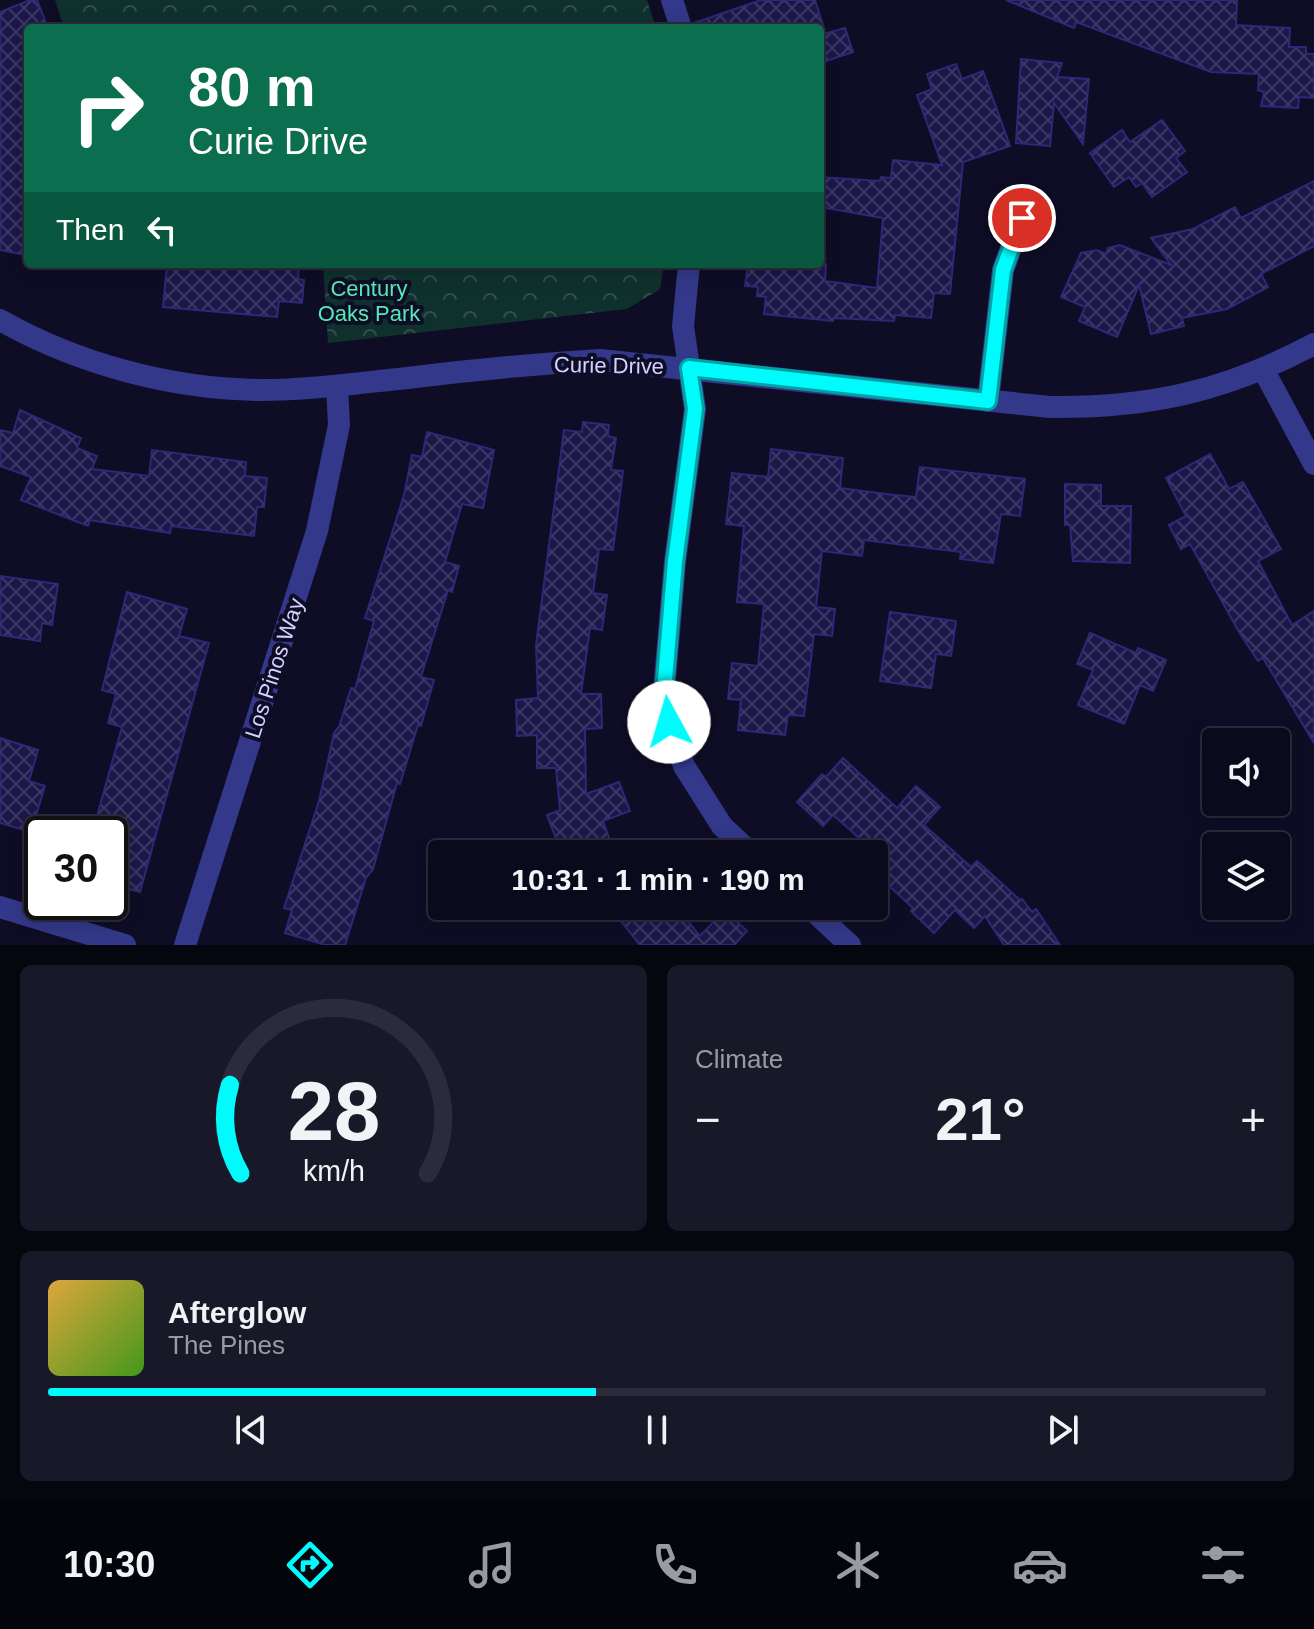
<!DOCTYPE html>
<meta charset="utf-8">
<style>
body{margin:0;font-family:Arial,sans-serif;background:#191829;color:#f1f3f6;height:100vh;display:flex;flex-direction:column;font-size:30px;white-space:nowrap}
*{box-sizing:border-box;margin:0}
p{font-size:26px;color:#9a9aa3}
.icon{flex:none;width:44px;height:44px;fill:none;stroke:currentColor;stroke-width:2;stroke-linecap:round;stroke-linejoin:round}
.map{position:relative;height:945px;overflow:hidden}
.drawer{display:flex;flex-direction:column;gap:20px;padding:20px;background:#06060f;flex:1}
.drawer>*{flex:none}
.top-card{position:absolute;left:24px;top:24px;width:800px;height:244px;border-radius:8px;box-shadow:0 4px 20px #0003,0 0 0 2px #2b2b3b;background:#0b6e4f;color:#fff;overflow:hidden}
.tools{position:absolute;left:1202px;top:728px;display:grid;gap:16px}
.tools a{display:grid;place-items:center;width:88px;height:88px;border-radius:8px;background:#0b0a1c;box-shadow:0 4px 20px #0003,0 0 0 2px #2b2b3b;font-size:40px}
.speed{position:absolute;left:24px;top:816px;display:flex;gap:16px;font-size:40px;font-weight:700;text-align:center}
.speed>*{display:grid;place-content:center;width:104px;height:104px;border-radius:50%;background:#0b0a1c;box-shadow:0 4px 20px #0003,0 0 0 2px #2b2b3b;line-height:1}
.speed .limit{border:4px solid #111;border-radius:12px;background:#fff;color:#111}
.pin{position:absolute;display:grid;place-items:center;width:68px;height:68px;color:#fff;margin:-34px;border:4px solid #fff;border-radius:50%;box-shadow:0 2px 8px #0007}
.me{position:absolute;width:88px;margin:-44px;rotate:354deg;stroke-linejoin:round;filter:drop-shadow(0 0 6px #0008)}
.turn{display:flex;align-items:center;gap:28px;height:168px;padding:0 32px;font-size:36px}
.turn .icon{width:104px;height:104px;stroke-width:2.5}
.turn b{display:block;font-size:56px;line-height:68px}
.then{display:flex;align-items:center;height:76px;padding:0 32px;background:#0003;gap:16px;font-size:30px}
.big{font-size:60px;font-weight:700;line-height:1.1}
.drawer .card{flex:1;display:flex;flex-direction:column;justify-content:center;gap:12px;min-width:0;padding:0 28px;border-radius:12px;background:#191829}
.drawer .dial{align-items:center;gap:0}
.dial svg{height:208px;overflow:visible;fill:none;stroke:#2b2b3b;stroke-width:7;stroke-linecap:round;text-anchor:middle}
.dial text{fill:#f1f3f6;stroke:none}
.song{display:flex;align-items:center;gap:24px}
.cover{width:96px;height:96px;border-radius:12px;background:linear-gradient(135deg,hsl(40 70% 55%),hsl(100 70% 35%))}
.played{height:8px;border-radius:4px;background:linear-gradient(90deg,#00fbfd 45%,#2b2b3b 45%)}
.keys{display:flex;justify-content:space-around;direction:ltr}
.heat{display:flex;justify-content:space-between;align-items:center;font-size:44px;direction:ltr}
.drawer .tiles{flex:1;display:grid;gap:20px;grid-template-columns:1fr 1fr}
.card:last-child{grid-column:span 2}
.trip{position:absolute;left:428px;top:840px;width:460px;height:80px;border-radius:8px;background:#0b0a1c;box-shadow:0 4px 20px #0003,0 0 0 2px #2b2b3b;font-weight:700;line-height:80px;text-align:center}
.dock{display:flex;height:128px;justify-content:space-around;align-items:center;background:#04040b;color:#9a9aa3}
.dock .icon{width:56px;height:56px}
.dock .on{color:#00fbfd}
.dock b{font-size:36px;color:#f1f3f6}
.map>svg:first-child{display:block}
</style>
<div class="map">
<svg width="1314" height="945" viewBox="0 0 1314 945">
<defs>
<pattern id="park-crowns" width="20" height="18" patternUnits="userSpaceOnUse" patternTransform="scale(2)"><rect width="20" height="18" fill="#0f312d"/><path d="M2 6a3 3 0 1 1 6 0M12 15a3 3 0 1 1 6 0" fill="none" stroke="#314e4c"/></pattern>
<pattern id="building-cross-hatch" width="8" height="8" patternUnits="userSpaceOnUse" patternTransform="scale(2)"><rect width="8" height="8" fill="#1c1749"/><path d="M0 0l8 8M0 8l8-8" fill="none" stroke="#3c3864"/></pattern>
</defs>
<rect width="100%" height="100%" fill="#0f0d26"/>
<!-- park -->
<g fill="url(#park-crowns)">
<polygon points="55,0 647,0 656,28 64,28"/>
<polygon points="323,264 664,264 660,289 627,309 328,343"/>
</g>
<!-- building -->
<g fill="url(#building-cross-hatch)" stroke="#2f2777" stroke-width="2">
<polygon points="30,0 37,0 48,28 28,28 28,223 21,254 0,250 0,12"/>
<polygon points="761,0 815,0 824,28 695,28 694,23"/>
<polygon points="1006,0 1237,0 1236,25 1290,28 1289,47 1306,47 1306,54 1314,54 1314,98 1299,97 1298,108 1261,106 1264,92 1258,90 1259,74 1211,72 1076,22 1074,28"/>
<polygon points="845,28 853,52 820,63 820,35"/>
<polygon points="1021,59 1062,63 1057,77 1089,79 1083,144 1054,103 1050,146 1016,143"/>
<polygon points="956,64 962,79 983,71 1010,146 963,162 950,294 934,293 931,318 895,315 894,321 834,318 833,321 764,314 766,297 757,296 758,287 745,286 748,264 826,264 825,281 877,288 883,218 820,207 820,177 880,181 881,177 891,178 893,160 942,165 917,95 932,89 927,74"/>
<polygon points="1162,120 1185,151 1176,158 1187,172 1152,197 1142,183 1136,187 1129,177 1114,187 1090,153 1122,130 1130,142"/>
<polygon points="1314,181 1314,246 1261,274 1268,287 1227,309 1182,318 1184,326 1151,334 1139,285 1117,337 1079,321 1085,307 1061,297 1081,253 1097,250 1106,254 1108,248 1120,245 1171,265 1151,238 1193,229 1235,207 1241,218"/>
<polygon points="167,264 299,264 298,279 304,280 302,303 279,301 277,317 163,307"/>
<polygon points="20,410 81,438 77,448 97,456 92,469 149,476 152,450 246,462 245,476 267,478 264,507 257,507 254,536 171,526 170,533 90,520 88,526 21,500 31,477 0,466 0,430 13,433"/>
<polygon points="583,422 609,425 608,436 616,438 611,470 623,471 613,550 599,549 593,593 607,595 602,630 590,628 581,694 601,694 602,728 585,729 586,794 619,782 630,811 603,821 611,843 582,854 562,854 547,815 560,810 556,768 537,768 537,735 517,736 516,700 538,698 536,645 564,430 582,432"/>
<polygon points="427,432 494,450 483,508 462,504 445,562 459,566 452,592 448,590 421,677 434,680 421,726 418,725 400,784 397,783 373,869 366,878 345,945 326,945 285,933 292,910 284,908 319,801 334,733 339,727 351,688 355,689 374,621 365,618 404,495 412,455 422,457"/>
<polygon points="771,449 843,458 840,488 894,495 916,497 920,467 1025,479 1020,516 1001,514 993,563 960,559 961,552 864,540 862,556 822,551 816,607 835,609 832,636 814,634 804,716 788,715 785,735 738,730 741,700 728,699 732,663 758,666 764,604 737,602 744,526 726,524 732,473 768,477"/>
<polygon points="1210,454 1229,489 1243,482 1281,549 1258,561 1292,625 1314,611 1314,743 1263,658 1258,661 1239,632 1190,544 1181,549 1169,525 1186,516 1166,478"/>
<polygon points="1065,484 1101,485 1101,506 1131,506 1130,563 1073,561 1070,525 1065,525"/>
<polygon points="0,576 58,584 52,625 42,623 40,641 0,635"/>
<polygon points="127,592 187,609 179,636 209,643 140,892 110,884 110,834 92,834 122,727 108,723 116,694 102,690"/>
<polygon points="890,612 956,621 951,656 936,654 931,688 880,681"/>
<polygon points="1090,633 1136,653 1138,648 1166,660 1153,691 1140,685 1124,724 1078,705 1093,670 1077,664"/>
<polygon points="0,738 38,750 29,781 45,786 31,832 0,823"/>
<polygon points="843,758 897,808 916,786 940,807 924,825 971,867 977,861 1020,900 1022,899 1032,912 1036,909 1060,945 1004,945 985,916 974,928 955,910 934,933 911,911 913,908 874,872 874,851 833,815 823,826 797,802 822,774 826,777"/>
<polygon points="609,906 676,906 700,936 725,910 747,931 734,945 640,945"/>
</g>
<g fill="none" stroke-linecap="round" stroke-linejoin="round">
<!-- minor -->
<g stroke="#33388a" stroke-width="22">
<polyline points="672,0 681,28"/>
<polyline points="689,264 683,326 695,409 675,562 664,691 669,722 684,766 722,826 752,854"/>
<path d="M0 320C78 364 171 389 261 390 310 390 358 383 407 378 471 370 535 364 600 360L1050 407C1150 408 1226 391 1314 344"/>
<polyline points="988,401 1003,270 1022,218"/>
<polyline points="808,906 850,945"/>
<polyline points="0,907 125,945"/>
<polyline points="185,945 317,531 339,425 337,387"/>
</g>
<!-- tertiary -->
<polyline stroke="#33388a" stroke-width="22" points="1264,371 1314,464"/>
</g>
<g fill="none" stroke-linecap="round" stroke-linejoin="round">
<defs>
<polyline id="route" points="669,722 664,691 675,562 695,409 689,368 988,401 1003,270 1022,218"/>
</defs>
<!-- route casing -->
<use href="#route" stroke="#00a3a4" stroke-width="20"/>
<!-- route -->
<use href="#route" stroke="#00fbfd" stroke-width="14"/>
</g>
<g text-anchor="middle" stroke-width="8" stroke-linejoin="round" paint-order="stroke">
<!-- park labels -->
<g font-size="22" fill="#53eab6" stroke="#0f0d26">
<text x="369" y="296">Century<tspan x="369" dy="25">Oaks Park</tspan></text>
</g>
<!-- street labels -->
<g font-size="22" fill="#d3d2ff" stroke="#0f0d26">
<text transform="translate(609 365) rotate(1)" y="8">Curie Drive</text>
<text transform="translate(274 668) rotate(-72)" y="8">Los Pinos Way</text>
</g>
</g>
</svg>
<div class="tools">
<a><svg class="icon" aria-label="sound" viewBox="0 0 24 24"><path d="M4 9h4l5-4v14l-5-4H4zM17 9q2 3 0 6"/></svg></a>
<a><svg class="icon" aria-label="layers" viewBox="0 0 24 24"><path d="M12 4l9 5-9 5-9-5zM3 14l9 5 9-5"/></svg></a>
</div>
<div class="speed"><div class="limit">30</div></div>
<div class="pin" style="left:1022px;top:218px;background:#d93025"><svg class="icon" aria-label="arrive" viewBox="0 0 24 24"><path d="M6 21V4h12l-3 4 3 4H6"/></svg></div>
<svg class="me" style="left:669px;top:722px" viewBox="-20 -20 40 40"><circle r="19" fill="#fff"/><path d="M0-13L10 11 0 6-10 11z" fill="#00fbfd"/></svg>
<div class="trip">10:31 · 1 min · 190 m</div>
<div class="top-card">
<div class="turn"><svg class="icon" aria-label="right" viewBox="0 0 24 24"><path d="M7 20v-9h11M14 6l5 5-5 5"/></svg><div><b>80 m</b>Curie Drive</div></div>
<div class="then">Then<svg class="icon" aria-label="left" viewBox="0 0 24 24"><path d="M17 20v-9H6M10 6l-5 5 5 5"/></svg></div>
</div>
</div>
<section class="drawer">
<div class="tiles">
<div class="card dial"><svg viewBox="0 0 100 80">
<path d="M14 69A42 42 0 1 1 86 69"/>
<path d="M14 69A42 42 0 0 1 10 35" stroke="#00fbfd"/>
<text x="50" y="56" font-size="32" font-weight="700">28</text>
<text x="50" y="72" font-size="11">km/h</text>
</svg></div>
<div class="card"><p>Climate</p>
<div class="heat"><a>−</a><b class="big">21°</b><a>+</a></div>
</div>
<div class="card">
<div class="song"><i class="cover"></i><div><b>Afterglow</b><p>The Pines</p></div></div>
<div class="played"></div>
<div class="keys"><svg class="icon" aria-label="previous" viewBox="0 0 24 24"><path d="M18 5L8 12l10 7zM5 5v14"/></svg><svg class="icon" aria-label="pause" viewBox="0 0 24 24"><path d="M8 5v14M16 5v14"/></svg><svg class="icon" aria-label="next" viewBox="0 0 24 24"><path d="M6 5l10 7-10 7zM19 5v14"/></svg></div>
</div>
</div>
</section>
<nav class="dock">
<b>10:30</b>
<svg class="icon on" aria-label="directions" viewBox="0 0 24 24"><path d="M12 3l9 9-9 9-9-9zM9 14v-3h6M13 9l2 2-2 2"/></svg>
<svg class="icon" aria-label="music" viewBox="0 0 24 24"><path d="M9 18V5l10-2v13"/><circle cx="6" cy="18" r="3"/><circle cx="16" cy="16" r="3"/></svg>
<svg class="icon" aria-label="phone" viewBox="0 0 24 24"><path d="M5 4h4l2 5-3 2q2 4 5 5l2-3 5 2v4C11 20 4 13 5 4z"/></svg>
<svg class="icon" aria-label="climate" viewBox="0 0 24 24"><path d="M12 3v18M4 7l16 10M4 17L20 7"/></svg>
<svg class="icon" aria-label="car" viewBox="0 0 24 24"><path d="M5 17H2v-5l4-1 3-4h7l3 4 3 1v5h-3M9 17h6M6 11h13"/><circle cx="7" cy="17" r="2"/><circle cx="17" cy="17" r="2"/></svg>
<svg class="icon" aria-label="filters" viewBox="0 0 24 24"><path d="M4 7h16M4 17h16"/><circle cx="9" cy="7" r="2"/><circle cx="15" cy="17" r="2"/></svg>
</nav>
